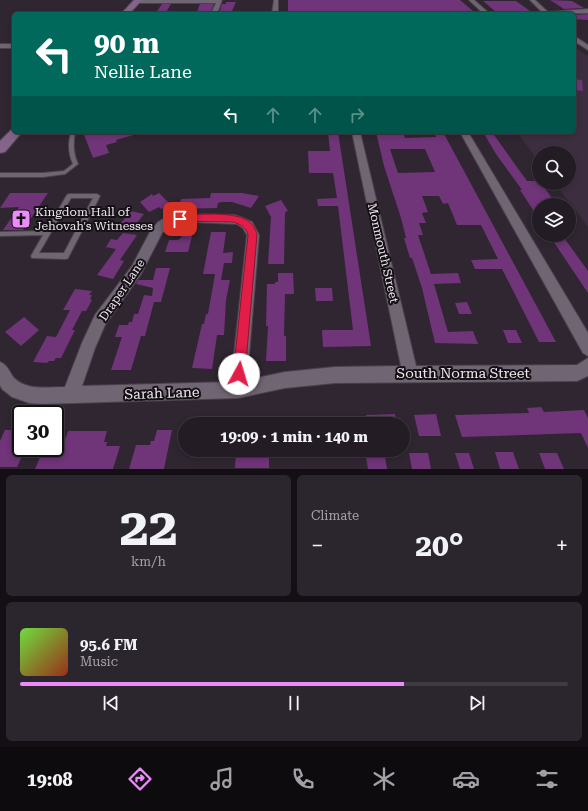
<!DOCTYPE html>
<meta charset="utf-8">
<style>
body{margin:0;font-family:"Roboto Serif",serif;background:#2b252d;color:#f1f3f6;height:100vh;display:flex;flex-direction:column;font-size:15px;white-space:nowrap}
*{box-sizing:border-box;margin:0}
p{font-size:13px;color:#a3a1a7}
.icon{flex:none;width:22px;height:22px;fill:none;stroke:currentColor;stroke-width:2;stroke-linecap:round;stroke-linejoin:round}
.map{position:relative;height:469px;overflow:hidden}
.details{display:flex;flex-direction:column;gap:6px;padding:6px;background:#130f14;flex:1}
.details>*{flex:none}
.top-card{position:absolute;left:12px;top:12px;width:564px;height:122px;border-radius:6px;box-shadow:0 2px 6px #0003,0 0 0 1px #403a42;background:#00695c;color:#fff;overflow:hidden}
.tools{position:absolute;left:532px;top:146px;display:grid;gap:8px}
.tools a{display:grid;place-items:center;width:44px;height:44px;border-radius:50%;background:#231c25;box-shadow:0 2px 6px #0003,0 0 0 1px #403a42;font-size:20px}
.speed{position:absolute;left:12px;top:405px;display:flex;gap:8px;font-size:20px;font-weight:700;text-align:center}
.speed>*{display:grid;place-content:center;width:52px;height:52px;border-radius:50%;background:#231c25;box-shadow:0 2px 6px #0003,0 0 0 1px #403a42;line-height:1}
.speed .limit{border:2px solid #111;border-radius:6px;background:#fff;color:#111}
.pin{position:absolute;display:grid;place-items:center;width:34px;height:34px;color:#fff;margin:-17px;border-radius:8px;box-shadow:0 2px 6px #0006}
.me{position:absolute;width:44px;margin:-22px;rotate:6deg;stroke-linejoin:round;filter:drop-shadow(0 0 3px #0008)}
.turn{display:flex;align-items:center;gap:14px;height:84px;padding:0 16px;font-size:18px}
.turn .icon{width:52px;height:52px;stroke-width:2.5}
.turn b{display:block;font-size:28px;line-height:34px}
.lanes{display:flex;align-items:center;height:38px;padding:0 16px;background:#0003;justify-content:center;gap:20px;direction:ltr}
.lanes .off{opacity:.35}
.big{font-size:30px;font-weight:700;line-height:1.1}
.details .tile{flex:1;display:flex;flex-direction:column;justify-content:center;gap:6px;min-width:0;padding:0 14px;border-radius:6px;background:#2b252d}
.details .dial{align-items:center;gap:0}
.dial b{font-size:52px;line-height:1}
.song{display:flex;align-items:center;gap:12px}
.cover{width:48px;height:48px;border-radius:6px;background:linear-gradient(135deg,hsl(100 70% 55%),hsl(10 70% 35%))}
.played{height:4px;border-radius:2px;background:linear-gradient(90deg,#ec8cfb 70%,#403a42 70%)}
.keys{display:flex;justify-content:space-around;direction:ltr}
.heat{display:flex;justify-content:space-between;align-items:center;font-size:22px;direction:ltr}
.details .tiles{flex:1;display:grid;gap:6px;grid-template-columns:1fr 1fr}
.tile:last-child{grid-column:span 2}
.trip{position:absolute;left:178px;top:417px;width:232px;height:40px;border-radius:20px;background:#231c25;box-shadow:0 2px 6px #0003,0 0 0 1px #403a42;font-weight:700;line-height:40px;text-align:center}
.menu{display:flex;height:64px;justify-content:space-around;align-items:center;background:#0e0b0f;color:#a3a1a7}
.menu .icon{width:28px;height:28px}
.menu .current{color:#ec8cfb}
.menu b{font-size:18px;color:#f1f3f6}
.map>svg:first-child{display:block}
</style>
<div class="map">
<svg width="588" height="469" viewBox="0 0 588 469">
<rect width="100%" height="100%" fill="#2f2631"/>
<!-- built -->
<polygon fill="#3c2e3e" points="574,47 588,56 588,227 555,183 569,183 569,153 539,153 539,162 517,132 574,132"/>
<!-- building -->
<g fill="#703479" fill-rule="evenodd">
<polygon points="288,0 460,0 473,11 288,13"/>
<polygon points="550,0 572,1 584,8 564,9"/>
<polygon points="483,1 516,1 530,11 496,12"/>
<polygon points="226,2 236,2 232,11 230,11 229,14 219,14 222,4 226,4"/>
<polygon points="162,4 171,4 165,14 155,14"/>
<polygon points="200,4 214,4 210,14 196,14"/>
<polygon points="588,14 588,20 574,19 574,15"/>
<polygon points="574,79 582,80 583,91 574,90"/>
<polygon points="83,132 137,132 137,134 116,140 117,142 106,145 109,153 93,158"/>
<polygon points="328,132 338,132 371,346 323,347 322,330 353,330 338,206 318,206 317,199 337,198 333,173 309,173 308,151 330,151"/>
<path d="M376 132H403L405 138 436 137 434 132H443L556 342H539L502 269H475L471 260 498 259 481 225H457L448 203 443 204 439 196H422L428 212 422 213 426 223H419L423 235H418L431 274 458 273 461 283 434 284 448 332 473 331 478 344 435 343 422 288 412 258H410L404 238H406L401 218 384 166ZM390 149H425L435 172 398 173Z"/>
<polygon points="483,132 492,132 527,181 539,181 539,183 541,183 557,205 539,205 539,219 520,190 522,190 496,154"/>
<polygon points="10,193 48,193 23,230 3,230 19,207 0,208"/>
<polygon points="159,193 170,204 161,209 159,207 149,212 140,202 152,194 153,196"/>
<polygon points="211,193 242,193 259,196 251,208 232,202 222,202 218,203 217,208 178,209 181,199 210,198"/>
<polygon points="281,200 288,211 285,212 284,264 268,264 271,217 265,206"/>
<polygon points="131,211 144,214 133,228 120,224"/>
<polygon points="183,232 193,232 188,252 165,252 169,240 178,240 181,238"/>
<polygon points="211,232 226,232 223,253 233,252 232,263 224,263 221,280 230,280 226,300 224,335 217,335 212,369 192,368 202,324 204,324 206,314 208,314 215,274 203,274"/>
<polygon points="123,233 137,235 120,260 124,261 113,279 97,275 116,249 106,247 111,239 117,240"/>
<polygon points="549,235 562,235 588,271 588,293"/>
<polygon points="156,268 170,268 161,302 154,302 145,336 141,336 131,370 111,370 122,337 115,337 119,325 128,325 129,322 132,322 134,314 138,314 144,295 152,296 153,288 136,284 138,280 153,280"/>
<polygon points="278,273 293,273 294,294 285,294 284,336 286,336 286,361 266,361 268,326 266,326 267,284 275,284 275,282 278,282"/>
<polygon points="315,288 332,288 333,301 316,301"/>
<polygon points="75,289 92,291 89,295 92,295 90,299 92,300 86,311 82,311 72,330 75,330 61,358 56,358 54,361 49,361 47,363 33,362 47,336 56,337 70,310 63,310"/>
<polygon points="467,302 472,314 459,314 455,303"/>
<polygon points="24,317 39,330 21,346 5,332"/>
<polygon points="503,330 516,330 522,343 508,343"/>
<polygon points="541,407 544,412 584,410 588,418 588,448 581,433 462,437 455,415 529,413 527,408"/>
<polygon points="395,414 397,424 367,424 366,415"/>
<polygon points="436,414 441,436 419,436 414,415"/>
<polygon points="5,430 21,430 21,448 26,448 17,467 0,467 0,441"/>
<polygon points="157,430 172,430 164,469 129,469 136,445 150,445 151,441 154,441"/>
<polygon points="68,431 107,431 104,442 107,442 106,446 120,446 113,469 35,469 44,448 55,448 55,446 59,446 60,442 64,442"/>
<polygon points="236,450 269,450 269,468 235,468"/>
<polygon points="495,452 513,452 519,469 500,469"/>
<polygon points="409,453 428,453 431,469 412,469"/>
<polygon points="455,453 469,453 474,469 460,469"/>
<polygon points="539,453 557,453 564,469 545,469"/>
<polygon points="385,456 387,469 368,469 366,457"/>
</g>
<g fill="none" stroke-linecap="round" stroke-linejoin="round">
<defs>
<g id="lane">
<path d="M71 132H75C73 144 73 153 78 164L65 174 43 177H0V173H43L64 171 73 164C68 153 68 143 71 132Z"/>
<path d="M69 194H97L100 196 68 258 66 259 32 258 31 256 43 235 0 236V232L46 231 67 195ZM71 198H93L64 253H39Z"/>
</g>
<g id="street">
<polygon points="134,0 222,0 217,14 211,14 216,3 136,3"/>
<polygon points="274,0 278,0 278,14 272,14"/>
<polygon points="469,0 474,0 490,14 484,14"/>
<polygon points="530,0 535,0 548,12 588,9 588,13 537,14 542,12"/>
<polygon points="574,36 588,45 588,50 574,41"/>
<rect x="0" y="44" width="14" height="4"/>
<path d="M352 132H360L416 366 577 365 588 358V376L577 381 335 383 285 388 238 398 41 404 29 403 18 399 12 397 2 389 0 385V362C8 365 9 372 14 378 27 391 48 387 65 387L82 343 95 315 132 266 150 232 158 222 163 219 179 214 234 215 243 218 252 222 259 235 247 380 285 372 335 367 401 366ZM192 222 237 224 243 228 247 235 231 382 82 386 95 348 105 325 141 274 162 233 174 224Z"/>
<polygon points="460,132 468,132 588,333 588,356 583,353"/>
</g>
<g id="secondary">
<polygon points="134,0 142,0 129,14 121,14"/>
<polygon points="12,129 14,129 14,132 22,132 5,152 0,153 0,141"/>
</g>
</defs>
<!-- lane casing -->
<use href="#lane" stroke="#4b434c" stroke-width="2"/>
<!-- street casing -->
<use href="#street" stroke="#4b434c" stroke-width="2"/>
<!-- secondary casing -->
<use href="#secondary" stroke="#4b434c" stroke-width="2"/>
<!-- lane -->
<use href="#lane" fill="#706572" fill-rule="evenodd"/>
<!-- street -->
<use href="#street" fill="#706572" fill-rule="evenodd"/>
<!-- secondary -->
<use href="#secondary" fill="#846489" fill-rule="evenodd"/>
</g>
<!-- route -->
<path fill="#e11d48" stroke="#92132f" d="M180 215C199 215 231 211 247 220 252 223 256 229 257 235L245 374 244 378 239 380 235 378 233 374 248 235C246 227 240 224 233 222L177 221 176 219 177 216Z"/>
<!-- icons -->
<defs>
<symbol id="church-square" viewBox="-11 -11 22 22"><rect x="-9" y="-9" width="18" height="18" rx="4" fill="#ec8cfb" stroke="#151015"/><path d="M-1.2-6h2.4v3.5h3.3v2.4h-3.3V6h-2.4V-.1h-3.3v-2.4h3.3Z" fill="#111"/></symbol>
</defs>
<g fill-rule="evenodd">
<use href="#church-square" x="10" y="208" width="22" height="22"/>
</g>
<g text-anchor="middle" stroke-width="4" stroke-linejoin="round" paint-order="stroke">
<!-- poi labels -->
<g font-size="12" fill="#eee8ef" stroke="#151015" text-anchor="start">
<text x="35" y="216">Kingdom Hall of<tspan x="35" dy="14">Jehovah's Witnesses</tspan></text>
</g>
<!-- street labels -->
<g font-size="12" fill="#eee8ef" stroke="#151015">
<text transform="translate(383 253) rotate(77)" y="4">Monmouth Street</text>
<text transform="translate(122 290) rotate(-56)" y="4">Draper Lane</text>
</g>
<!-- near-street labels -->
<g font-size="14" fill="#eee8ef" stroke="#151015">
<text x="463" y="378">South Norma Street</text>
<text transform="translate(162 393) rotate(-2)" y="5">Sarah Lane</text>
</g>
</g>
</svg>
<div class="tools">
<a><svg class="icon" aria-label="search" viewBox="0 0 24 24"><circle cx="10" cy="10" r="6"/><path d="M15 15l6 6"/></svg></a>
<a><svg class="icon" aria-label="layers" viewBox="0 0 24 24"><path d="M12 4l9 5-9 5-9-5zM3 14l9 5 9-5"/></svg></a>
</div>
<div class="speed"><div class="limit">30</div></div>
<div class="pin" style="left:180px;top:219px;background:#d93025"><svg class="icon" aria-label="arrive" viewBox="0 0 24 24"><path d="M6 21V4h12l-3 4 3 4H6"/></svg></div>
<svg class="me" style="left:239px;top:374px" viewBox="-20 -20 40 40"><circle r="19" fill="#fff"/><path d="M0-13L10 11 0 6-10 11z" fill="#e11d48"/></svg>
<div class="trip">19:09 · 1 min · 140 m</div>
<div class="top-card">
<div class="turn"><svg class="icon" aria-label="left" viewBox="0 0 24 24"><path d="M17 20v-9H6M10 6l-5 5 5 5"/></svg><div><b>90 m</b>Nellie Lane</div></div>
<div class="lanes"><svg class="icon" aria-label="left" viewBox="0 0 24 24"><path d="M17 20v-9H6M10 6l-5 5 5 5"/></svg><svg class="icon off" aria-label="ahead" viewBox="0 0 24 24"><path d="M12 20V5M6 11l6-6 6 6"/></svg><svg class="icon off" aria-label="ahead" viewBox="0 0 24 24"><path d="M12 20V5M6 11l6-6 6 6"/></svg><svg class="icon off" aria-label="right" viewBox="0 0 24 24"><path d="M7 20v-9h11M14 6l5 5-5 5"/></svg></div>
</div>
</div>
<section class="details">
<div class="tiles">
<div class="tile dial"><b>22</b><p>km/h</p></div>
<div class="tile"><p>Climate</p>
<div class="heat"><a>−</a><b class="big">20°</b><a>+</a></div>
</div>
<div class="tile">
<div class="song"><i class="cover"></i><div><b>95.6 FM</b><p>Music</p></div></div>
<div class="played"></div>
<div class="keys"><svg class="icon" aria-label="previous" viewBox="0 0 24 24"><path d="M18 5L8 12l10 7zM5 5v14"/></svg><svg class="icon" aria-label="pause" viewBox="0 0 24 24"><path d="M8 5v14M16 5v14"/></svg><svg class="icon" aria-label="next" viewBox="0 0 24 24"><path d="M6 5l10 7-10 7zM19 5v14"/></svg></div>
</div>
</div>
</section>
<nav class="menu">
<b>19:08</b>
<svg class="icon current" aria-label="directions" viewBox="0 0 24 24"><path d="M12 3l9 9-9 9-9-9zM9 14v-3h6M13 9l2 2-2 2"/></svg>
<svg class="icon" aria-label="music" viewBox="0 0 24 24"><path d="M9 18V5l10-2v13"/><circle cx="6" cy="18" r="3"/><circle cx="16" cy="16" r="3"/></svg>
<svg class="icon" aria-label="phone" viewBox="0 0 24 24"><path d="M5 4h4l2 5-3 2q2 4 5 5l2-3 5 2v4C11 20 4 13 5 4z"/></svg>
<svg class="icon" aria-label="climate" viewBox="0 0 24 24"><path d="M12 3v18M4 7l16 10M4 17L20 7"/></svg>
<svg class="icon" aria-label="car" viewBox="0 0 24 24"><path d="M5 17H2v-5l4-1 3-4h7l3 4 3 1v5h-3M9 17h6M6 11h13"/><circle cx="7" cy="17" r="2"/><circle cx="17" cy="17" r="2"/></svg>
<svg class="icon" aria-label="filters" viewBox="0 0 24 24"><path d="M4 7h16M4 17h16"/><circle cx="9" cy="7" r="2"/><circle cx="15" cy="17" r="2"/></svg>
</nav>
